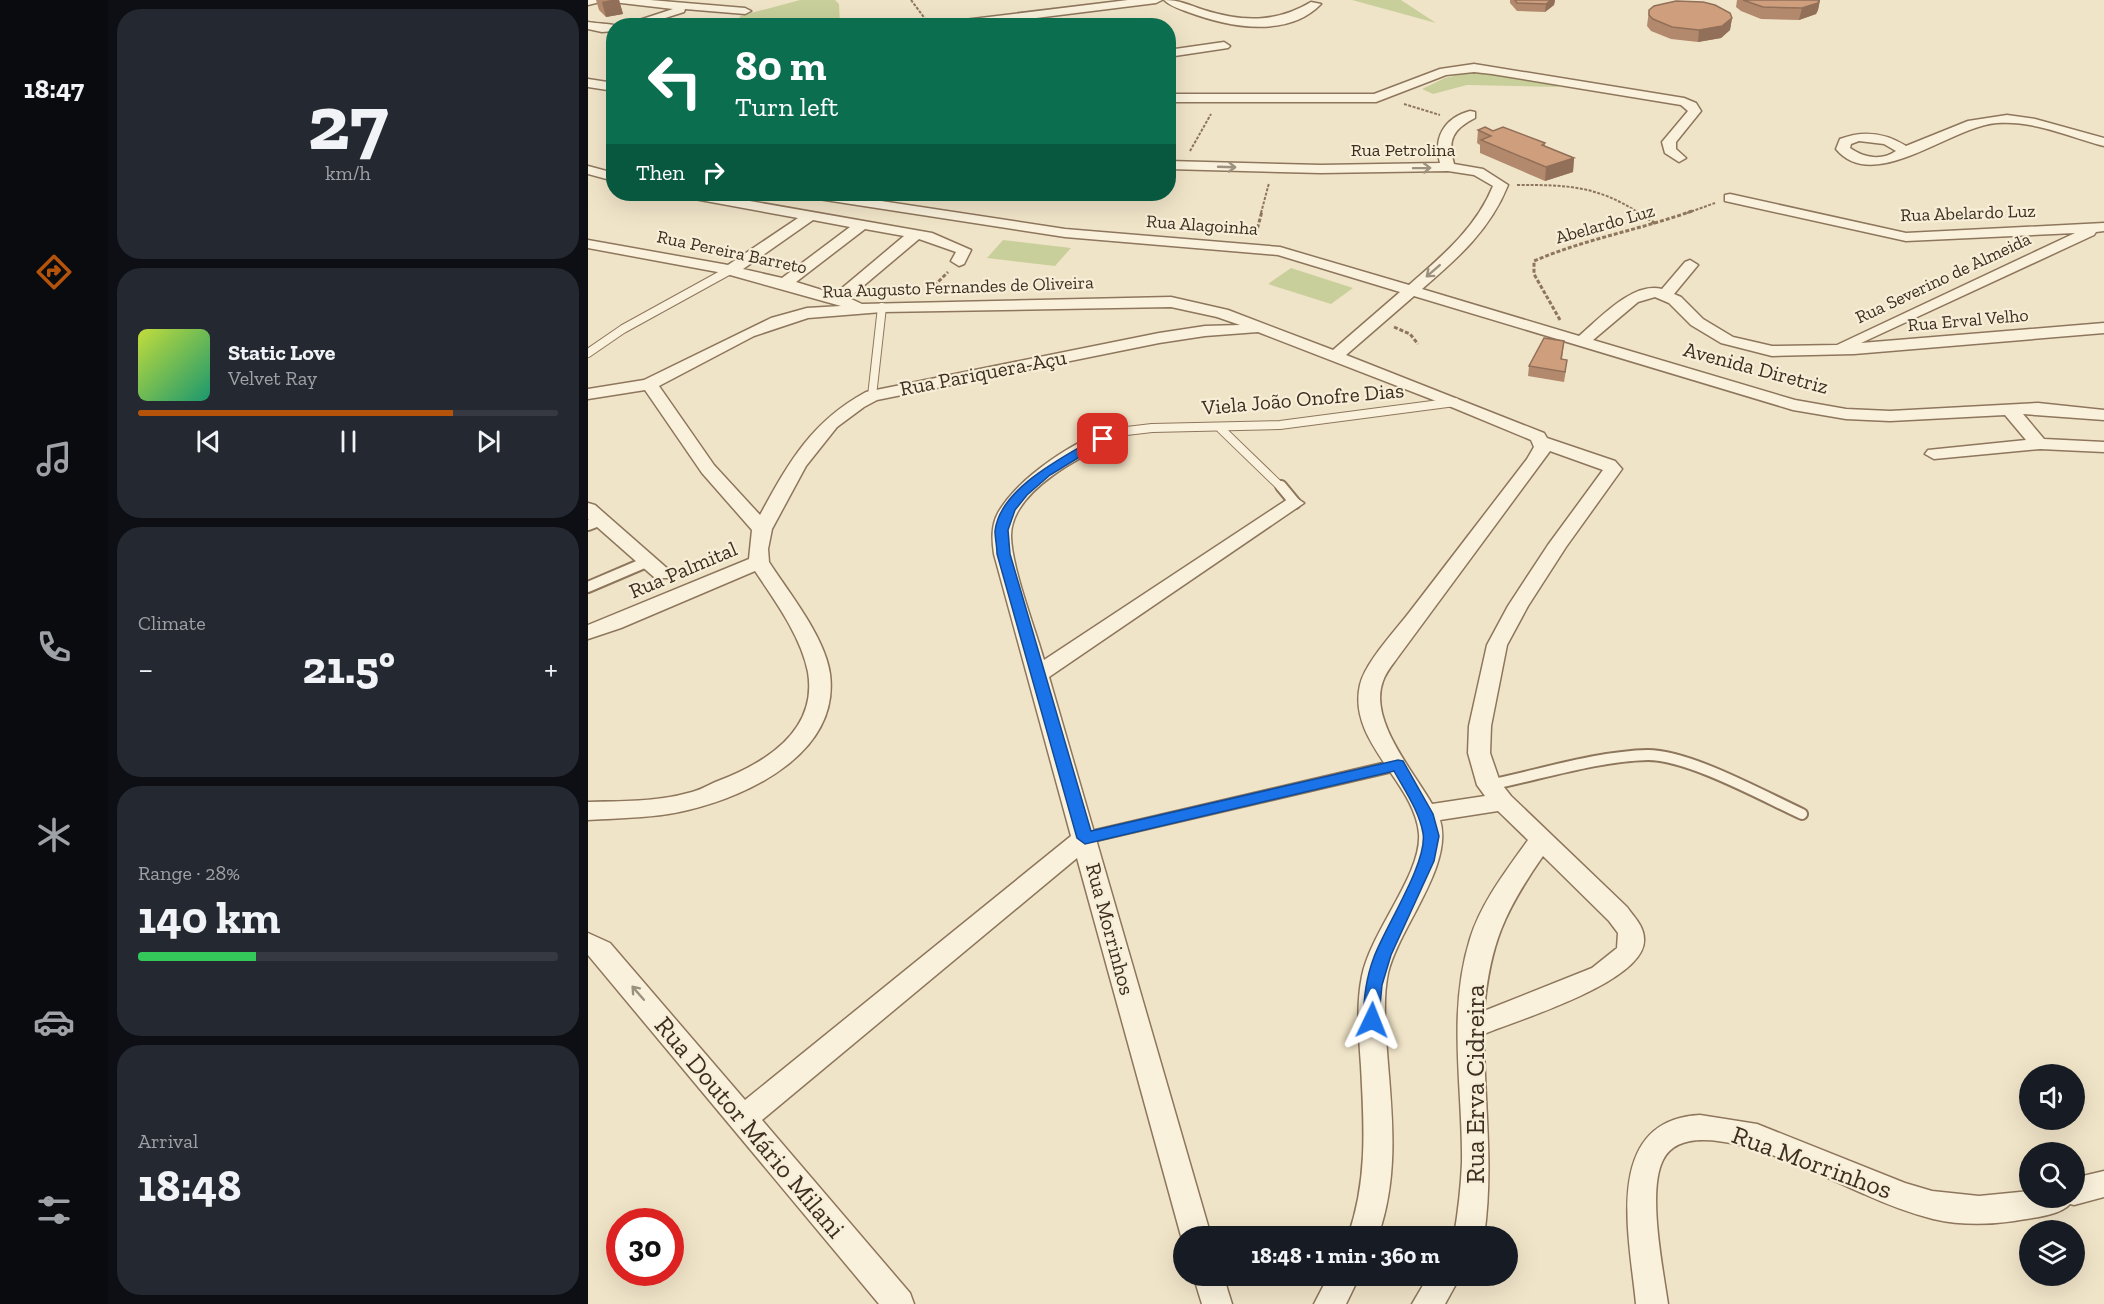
<!DOCTYPE html>
<meta charset="utf-8">
<style>
body{margin:0;font-family:"Zilla Slab",serif;background:#242831;color:#f1f3f6;height:100vh;display:flex;flex-direction:column;font-size:22px;white-space:nowrap}
*{box-sizing:border-box;margin:0}
p{font-size:20px;color:#9ea1a6}
.icon{flex:none;width:33px;height:33px;fill:none;stroke:currentColor;stroke-width:2;stroke-linecap:round;stroke-linejoin:round}
.map{position:relative;flex:1;overflow:hidden}
.details{display:flex;flex-direction:column;gap:9px;padding:9px;background:#0d0f14;width:480px}
.details>*{flex:none}
.hud{position:absolute;left:18px;top:18px;width:570px;height:183px;border-radius:24px;box-shadow:0 6px 24px #0002;background:#0b6e4f;color:#fff;overflow:hidden}
.tools{position:absolute;left:1431px;top:1064px;display:grid;gap:12px}
.tools a{display:grid;place-items:center;width:66px;height:66px;border-radius:50%;background:#171b24;box-shadow:0 6px 24px #0002;font-size:30px}
.speed{position:absolute;left:18px;top:1208px;display:flex;gap:12px;font-size:30px;font-weight:700;text-align:center}
.speed>*{display:grid;place-content:center;width:78px;height:78px;border-radius:50%;background:#171b24;box-shadow:0 6px 24px #0002;line-height:1}
.speed .limit{border:9px solid #d22;background:#fff;color:#111}
.pin{position:absolute;display:grid;place-items:center;width:51px;height:51px;color:#fff;margin:-26px;border-radius:12px;box-shadow:0 3px 9px #0006}
.me{position:absolute;width:66px;margin:-33px;rotate:2deg;stroke-linejoin:round;filter:drop-shadow(0 0 4px #0008)}
.turn{display:flex;align-items:center;gap:21px;height:126px;padding:0 30px;font-size:27px}
.turn .icon{width:78px;height:78px;stroke-width:2.5}
.turn b{display:block;font-size:42px;line-height:51px}
.then{display:flex;align-items:center;height:57px;padding:0 30px;background:#0003;gap:12px;font-size:22px}
.big{font-size:45px;font-weight:700;line-height:1.1}
.details .widget{flex:1;display:flex;flex-direction:column;justify-content:center;gap:9px;min-width:0;padding:0 21px;border-radius:24px;background:#242831}
.details .dial{align-items:center;gap:0}
.dial b{font-size:78px;line-height:1}
.song{display:flex;align-items:center;gap:18px}
.cover{width:72px;height:72px;border-radius:9px;background:linear-gradient(135deg,hsl(70 70% 55%),hsl(160 70% 35%))}
.played{height:6px;border-radius:3px;background:linear-gradient(90deg,#b45309 75%,#363941 75%)}
.keys{display:flex;justify-content:space-around;direction:ltr}
.heat{display:flex;justify-content:space-between;align-items:center;font-size:33px;direction:ltr}
.charge{height:9px;border-radius:4px;background:linear-gradient(90deg,#34c759 28%,#363941 0)}
.trip{position:absolute;left:585px;top:1226px;width:345px;height:60px;border-radius:30px;background:#171b24;box-shadow:0 6px 24px #0002;font-weight:700;line-height:60px;text-align:center}
main{display:flex;flex:1;min-height:0}
.menu{display:flex;flex-direction:column;width:108px;justify-content:space-around;align-items:center;background:#090b0e;color:#9ea1a6}
.menu .icon{width:42px;height:42px}
.menu .active{color:#b45309}
.menu b{font-size:27px;color:#f1f3f6}
.map>svg:first-child{display:block}
</style>
<main>
<nav class="menu">
<b>18:47</b>
<svg class="icon active" aria-label="directions" viewBox="0 0 24 24"><path d="M12 3l9 9-9 9-9-9zM9 14v-3h6M13 9l2 2-2 2"/></svg>
<svg class="icon" aria-label="music" viewBox="0 0 24 24"><path d="M9 18V5l10-2v13"/><circle cx="6" cy="18" r="3"/><circle cx="16" cy="16" r="3"/></svg>
<svg class="icon" aria-label="phone" viewBox="0 0 24 24"><path d="M5 4h4l2 5-3 2q2 4 5 5l2-3 5 2v4C11 20 4 13 5 4z"/></svg>
<svg class="icon" aria-label="climate" viewBox="0 0 24 24"><path d="M12 3v18M4 7l16 10M4 17L20 7"/></svg>
<svg class="icon" aria-label="car" viewBox="0 0 24 24"><path d="M5 17H2v-5l4-1 3-4h7l3 4 3 1v5h-3M9 17h6M6 11h13"/><circle cx="7" cy="17" r="2"/><circle cx="17" cy="17" r="2"/></svg>
<svg class="icon" aria-label="filters" viewBox="0 0 24 24"><path d="M4 7h16M4 17h16"/><circle cx="9" cy="7" r="2"/><circle cx="15" cy="17" r="2"/></svg>
</nav>
<section class="details">
<div class="widget dial"><b>27</b><p>km/h</p></div>
<div class="widget">
<div class="song"><i class="cover"></i><div><b>Static Love</b><p>Velvet Ray</p></div></div>
<div class="played"></div>
<div class="keys"><svg class="icon" aria-label="previous" viewBox="0 0 24 24"><path d="M18 5L8 12l10 7zM5 5v14"/></svg><svg class="icon" aria-label="pause" viewBox="0 0 24 24"><path d="M8 5v14M16 5v14"/></svg><svg class="icon" aria-label="next" viewBox="0 0 24 24"><path d="M6 5l10 7-10 7zM19 5v14"/></svg></div>
</div>
<div class="widget"><p>Climate</p>
<div class="heat"><a>−</a><b class="big">21.5°</b><a>+</a></div>
</div>
<div class="widget"><p>Range · 28%</p><b class="big">140 km</b><div class="charge"></div></div>
<div class="widget"><p>Arrival</p><b class="big">18:48</b></div>
</section>
<div class="map">
<svg width="1516" height="1304" viewBox="0 0 1516 1304">
<rect width="100%" height="100%" fill="#f0e4c8"/>
<!-- green -->
<g fill="#c9cf9b">
<polygon points="212,0 247,0 251,4 252,25 150,23 152,16"/>
<polygon points="764,0 813,0 848,23"/>
<polygon points="882,72 963,81 970,87 879,85 845,94 834,89 857,78"/>
<polygon points="415,240 483,248 467,266 399,258"/>
<polygon points="703,268 765,288 743,304 680,284"/>
</g>
<g fill="none" stroke-linecap="round" stroke-linejoin="round">
<defs>
<g id="lane-far1">
<polyline points="0,353 35,329 144,269"/>
<polyline points="284,396 294,307"/>
<polyline points="633,429 694,488"/>
<polyline points="530,432 564,428 692,425 867,402"/>
</g>
<g id="lane">
<polyline points="693,486 707,503"/>
<polyline points="0,525 13,520"/>
<polyline points="0,587 61,561"/>
<path d="M901 785C951 775 1009 756 1060 755 1101 755 1175 796 1214 814"/>
<polyline points="497,838 810,765"/>
</g>
<g id="street">
<polygon points="0,0 62,0 157,8 163,11 157,14 97,9 96,12 52,26 33,26 85,9 16,1 0,5"/>
<polygon points="540,0 574,0 568,3 384,26 346,26 351,23"/>
<path d="M576 0C591 0 601 5 616 10 654 22 688 23 723 2L733 4C699 39 640 27 600 12 592 9 582 6 576 0Z"/>
<path d="M0 22C10 24 20 23 30 26H26V31L14 32 0 29Z"/>
<polygon points="636,42 642,46 640,48 580,57 580,50"/>
<polygon points="886,64 1096,98 1108,103 1113,111 1088,142 1088,149 1098,158 1091,162 1077,153 1074,142 1100,111 1093,105 904,74 886,72 858,75 788,102 580,102 580,94 786,94 852,69"/>
<polygon points="0,79 26,83 26,91 0,87"/>
<path d="M882 111 887 112V118C865 129 859 140 866 164L895 169 920 185C902 230 870 258 834 289L991 336C1011 319 1045 281 1074 289L1097 262 1102 260 1110 265 1086 294 1093 297 1115 319 1145 337 1184 346 1249 345 1487 233 1318 241 1137 201V195L1142 194 1318 233 1516 223V231L1508 232 1506 235 1273 343 1516 323V333L1266 354 1184 356 1133 343 1103 325 1081 303 1067 297 1050 302 1005 340 1207 400 1258 409 1302 411 1450 403 1516 410V420L1435 414 1456 439 1516 442V452L1452 449 1346 459 1337 454 1340 450 1438 440 1417 415 1302 421 1258 419 1205 410 826 296 758 355 956 433 959 438 1027 461 1034 469 978 547 940 606 919 645 903 726 902 753 912 782 923 796 1039 907C1046 917 1056 926 1056 939 1059 981 930 1020 896 1034 896 1102 906 1168 896 1236H866C870 1212 873 1188 874 1163 875 1088 859 1013 882 939 893 903 918 871 940 840L910 811 852 820C866 866 811 927 800 973 794 1002 798 1035 800 1064 805 1123 810 1179 790 1236H760C780 1180 776 1125 773 1066 771 1037 768 1005 774 976 783 931 834 874 831 834 827 782 759 742 772 685 777 663 806 632 820 614 860 562 899 511 939 459L946 447 943 440 861 406 670 332 617 336 571 343 289 400 276 407 249 427 218 466 184 529 180 549 181 562C201 593 237 637 242 674 252 752 163 795 100 810 68 818 33 818 0 820V802C33 801 68 802 100 793 111 791 120 785 130 781 177 763 230 731 220 672 213 636 187 601 167 571L33 628 0 639V625L161 559 164 530 114 473 57 390 0 399V389L56 380 183 318 219 308 253 306 135 273 0 248V240L140 265 210 218 101 198 94 194H122L344 233 383 250 376 264 371 266 363 261 368 252 331 239 261 298 274 304 583 297 640 310 745 350 812 292 690 255 477 237 224 198 217 194H247L477 229 692 247 821 285C854 256 888 228 905 186L886 175 860 171 733 173 580 169V161L733 165 852 163C845 138 856 118 882 111ZM225 220 262 227 194 278 155 269ZM277 229 316 236 247 294 208 282ZM583 307 629 317 652 325 617 326 571 333 278 392C223 422 201 462 172 515L126 465 71 386 166 336 220 318 294 312ZM962 451 1015 470 960 545 920 606 899 645 881 726 880 753 889 785 897 796 844 804C826 772 780 720 795 681 798 672 805 664 810 657ZM955 856 1021 921 1030 933 1029 948 1004 968 896 1011C902 943 917 911 955 856Z"/>
<path d="M1419 115 1447 119 1516 138V146C1482 137 1445 120 1409 123 1363 126 1286 195 1248 149L1252 139C1276 130 1297 133 1318 146L1380 121ZM1271 141 1296 144 1308 151C1294 161 1276 158 1262 148L1263 144Z"/>
<polygon points="0,166 26,173 26,181 0,174"/>
<path d="M530 427 539 432 536 436C500 453 424 488 423 535 423 566 447 628 456 660L700 499 707 497 716 503 461 677 623 1236H596V1242L593 1236 489 858 174 1120 322 1293 326 1304H291L0 955V933L22 943 157 1100 483 836 406 554C404 540 403 526 410 513 430 477 491 437 530 427Z"/>
<polygon points="0,503 7,505 81,570 84,574 81,578 67,578 0,519"/>
<path d="M1112 1115 1169 1124 1317 1183 1344 1191 1391 1196 1442 1191V1197H1486V1178L1516 1171V1197L1486 1205 1482 1204C1472 1216 1441 1218 1426 1221 1399 1225 1371 1225 1345 1219 1321 1213 1298 1204 1276 1194 1239 1179 1102 1105 1075 1160 1059 1191 1075 1269 1080 1304H1048C1042 1239 1013 1120 1112 1115Z"/>
<polygon points="605,1275 635,1275 644,1304 614,1304"/>
<polygon points="741,1275 772,1275 758,1304 726,1304"/>
<polygon points="841,1275 873,1275 857,1304 824,1304"/>
</g>
</defs>
<!-- lane-far1 casing -->
<use href="#lane-far1" stroke="#8d765c" stroke-width="10"/>
<!-- lane casing -->
<use href="#lane" stroke="#8d765c" stroke-width="14"/>
<!-- street casing -->
<use href="#street" stroke="#8d765c" stroke-width="3"/>
<!-- path-far1 -->
<g stroke="#8d765c" stroke-width="2" stroke-dasharray="3 1.5" stroke-linecap="butt">
<polyline points="323,0 338,20"/>
<polyline points="816,104 852,115"/>
<polyline points="602,151 623,114"/>
<path d="M929 185C978 185 1008 185 1051 213"/>
<polyline points="673,213 681,183"/>
<polyline points="1099,213 1127,203"/>
</g>
<!-- path -->
<g stroke="#8d765c" stroke-width="3" stroke-dasharray="4 2" stroke-linecap="butt">
<polyline points="1049,211 1068,224"/>
<polyline points="668,234 674,211"/>
<polyline points="342,290 360,272"/>
<path d="M972 320 946 274V261C997 239 1051 230 1104 211"/>
<polyline points="806,327 822,334 830,344"/>
</g>
<!-- lane-far1 -->
<use href="#lane-far1" stroke="#faf1dc" stroke-width="8"/>
<!-- lane -->
<use href="#lane" stroke="#faf1dc" stroke-width="10"/>
<!-- street -->
<use href="#street" fill="#faf1dc" fill-rule="evenodd"/>
</g>
<!-- wall -->
<g fill="#b2896c">
<polygon points="8,0 31,0 35,14 18,17 11,10"/>
<polygon points="922,0 967,0 966,5 957,12 929,11 922,3"/>
<polygon points="1149,0 1232,0 1230,10 1228,14 1211,20 1173,19 1153,11 1148,7"/>
<polygon points="1061,10 1144,18 1142,30 1133,38 1110,42 1083,39 1063,31 1059,26"/>
<polygon points="890,130 905,131 957,143 957,146 986,158 985,172 957,181 892,153 892,145 889,143"/>
<polygon points="976,341 974,359 978,370 976,382 940,376 941,366"/>
</g>
<!-- shaded-wall -->
<g fill="#916f58">
<polygon points="23,0 31,0 35,14 18,17 14,2"/>
<polygon points="963,0 967,0 966,5 957,12 958,4"/>
<polygon points="1232,0 1230,10 1228,14 1211,20 1214,8"/>
<polygon points="1144,18 1142,30 1133,38 1110,42 1111,30"/>
<polygon points="986,158 985,172 957,181 958,167"/>
</g>
<!-- building -->
<g fill="#cf9f7d" stroke="#916f58" stroke-width="1.5">
<polygon points="927,0 963,0 958,4 929,3"/>
<polygon points="1155,0 1231,0 1230,3 1214,8 1175,7"/>
<polygon points="1088,1 1115,2 1127,5 1142,13 1144,18 1134,26 1111,30 1084,27 1065,19 1061,15 1061,10 1066,6"/>
<polygon points="897,127 905,131 915,127 957,143 954,145 986,158 958,167 893,140 903,136 890,130"/>
<polygon points="956,338 976,341 973,359 979,360 977,372 941,366"/>
</g>
<!-- one-way arrows -->
<defs><path id="oneway-shaft" d="M-6 0H5M1.5-3L5.5 0L1.5 3" fill="none" stroke-width="1.6" stroke-linecap="round" stroke-linejoin="round" transform="scale(1.5)"/></defs>
<g stroke="#9c907e">
<use href="#oneway-shaft" transform="translate(639 167) rotate(2)"/>
<use href="#oneway-shaft" transform="translate(834 168) rotate(-1)"/>
<use href="#oneway-shaft" transform="translate(845 271) rotate(139)"/>
<use href="#oneway-shaft" transform="translate(50 993) rotate(-131)"/>
</g>
<!-- route -->
<path fill="#1a73e8" stroke="#114b97" stroke-width="1.5" d="M511 436 521 439 462 475 439 495 427 510 420 530 422 554 503 831 810 760 815 761 845 814 851 836 846 861 803 955 794 985 790 1025 784 1027 778 1025 775 1020C776 997 778 978 786 957 797 927 840 862 835 833 831 811 817 791 806 771L497 844 489 838 409 554C409 546 407 538 407 531 412 487 478 456 511 436Z"/>
<g text-anchor="middle" stroke-width="4.5" stroke-linejoin="round" paint-order="stroke">
<!-- far-street labels -->
<g font-size="18" fill="#3d2e20" stroke="#f7eed8">
<text x="815" y="156">Rua Petrolina</text>
<text transform="translate(1380 213) rotate(-2)" y="6">Rua Abelardo Luz</text>
<text transform="translate(1017 224) rotate(-16)" y="6">Abelardo Luz</text>
<text transform="translate(614 225) rotate(4)" y="6">Rua Alagoinha</text>
<text transform="translate(144 252) rotate(12)" y="6">Rua Pereira Barreto</text>
<text transform="translate(1355 278) rotate(-25)" y="6">Rua Severino de Almeida</text>
<text transform="translate(370 287) rotate(-2)" y="6">Rua Augusto Fernandes de Oliveira</text>
<text transform="translate(1380 320) rotate(-5)" y="6">Rua Erval Velho</text>
</g>
<!-- street labels -->
<g font-size="21" fill="#3d2e20" stroke="#f7eed8">
<text transform="translate(1168 368) rotate(15)" y="7">Avenida Diretriz</text>
<text transform="translate(395 373) rotate(-11)" y="7">Rua Pariquera-Açu</text>
<text transform="translate(715 399) rotate(-5)" y="7">Viela João Onofre Dias</text>
<text transform="translate(95 570) rotate(-23)" y="7">Rua Palmital</text>
<text transform="translate(522 929) rotate(75)" y="7">Rua Morrinhos</text>
</g>
<!-- near-street labels -->
<g font-size="26" fill="#3d2e20" stroke="#f7eed8">
<text transform="translate(887 1084) rotate(-90)" y="9">Rua Erva Cidreira</text>
<text transform="translate(162 1127) rotate(50)" y="9">Rua Doutor Mário Milani</text>
<text transform="translate(1224 1162) rotate(20)" y="9">Rua Morrinhos</text>
</g>
</g>
</svg>
<div class="tools">
<a><svg class="icon" aria-label="sound" viewBox="0 0 24 24"><path d="M4 9h4l5-4v14l-5-4H4zM17 9q2 3 0 6"/></svg></a>
<a><svg class="icon" aria-label="search" viewBox="0 0 24 24"><circle cx="10" cy="10" r="6"/><path d="M15 15l6 6"/></svg></a>
<a><svg class="icon" aria-label="layers" viewBox="0 0 24 24"><path d="M12 4l9 5-9 5-9-5zM3 14l9 5 9-5"/></svg></a>
</div>
<div class="speed"><div class="limit">30</div></div>
<div class="pin" style="left:515px;top:439px;background:#d93025"><svg class="icon" aria-label="arrive" viewBox="0 0 24 24"><path d="M6 21V4h12l-3 4 3 4H6"/></svg></div>
<svg class="me" style="left:784px;top:1020px" viewBox="-20 -20 40 40"><path d="M0-17L14 15 0 8-14 15z" fill="#1a73e8" stroke="#fff" stroke-width="4"/></svg>
<div class="trip">18:48 · 1 min · 360 m</div>
<div class="hud">
<div class="turn"><svg class="icon" aria-label="left" viewBox="0 0 24 24"><path d="M17 20v-9H6M10 6l-5 5 5 5"/></svg><div><b>80 m</b>Turn left</div></div>
<div class="then">Then<svg class="icon" aria-label="right" viewBox="0 0 24 24"><path d="M7 20v-9h11M14 6l5 5-5 5"/></svg></div>
</div>
</div>
</main>
